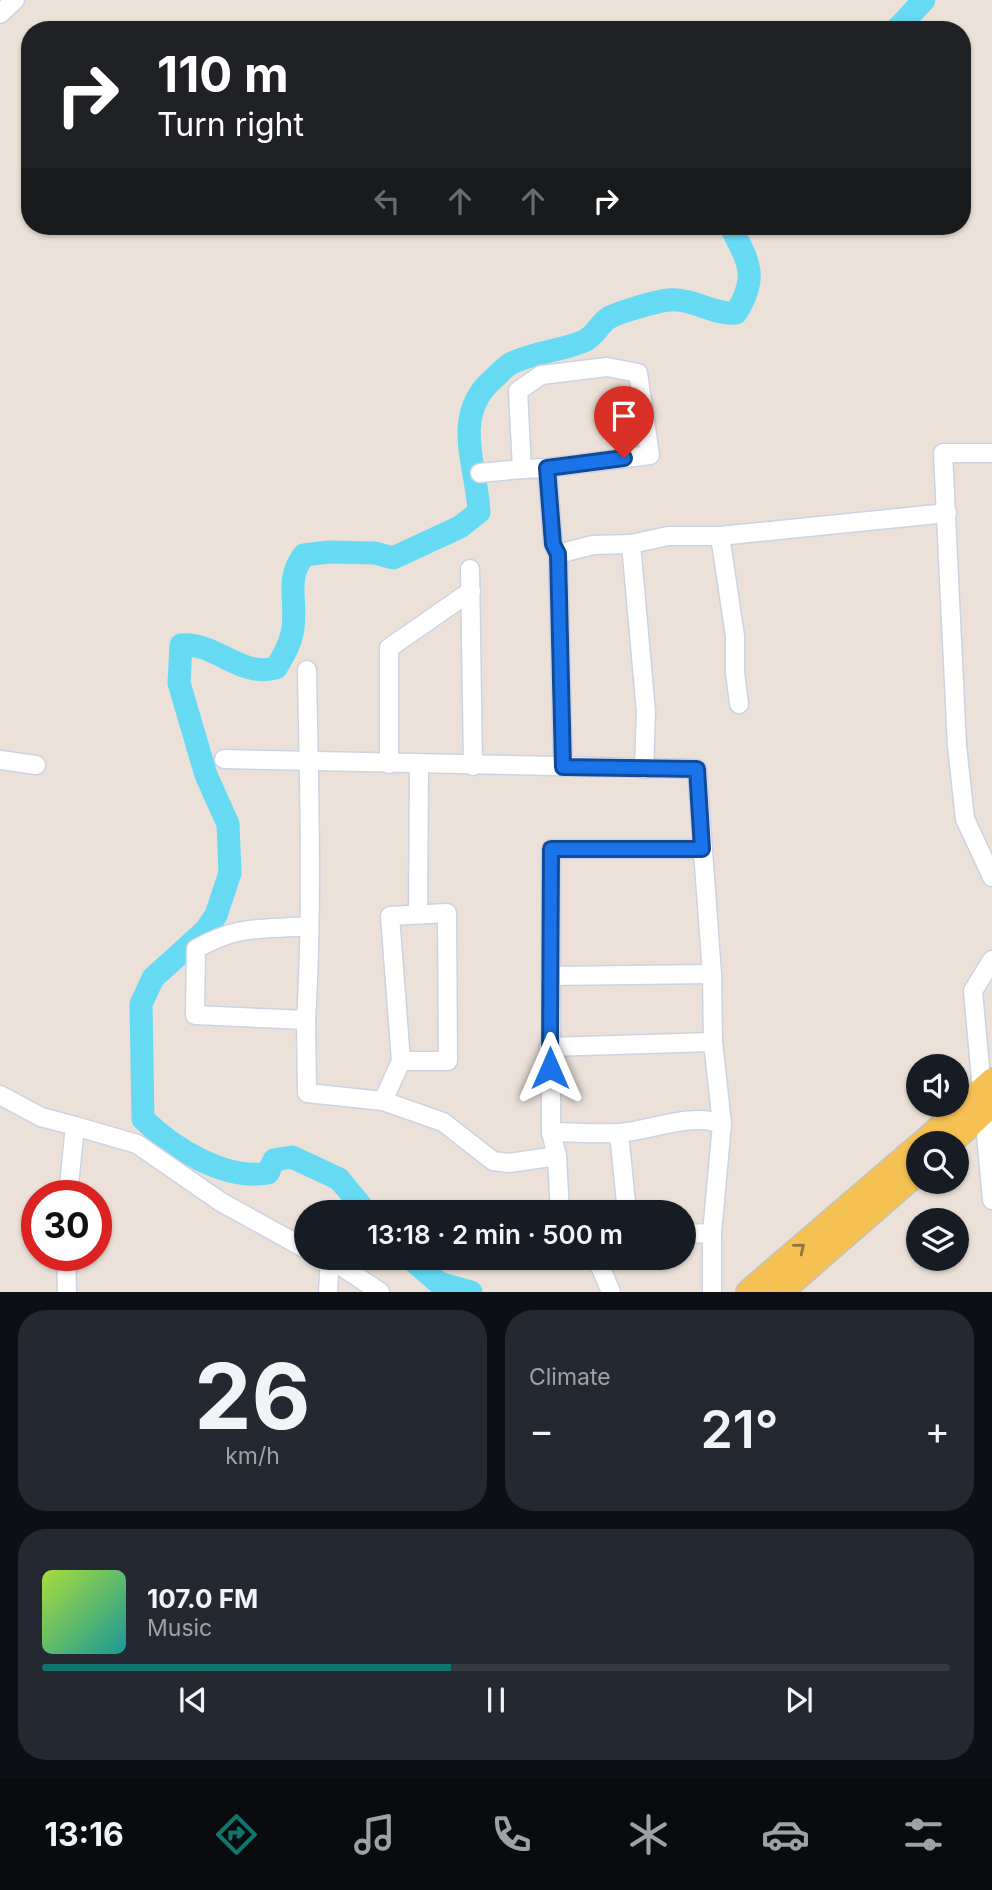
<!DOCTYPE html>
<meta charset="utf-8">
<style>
body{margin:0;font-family:Inter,sans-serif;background:#242831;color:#f1f3f6;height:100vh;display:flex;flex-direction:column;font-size:26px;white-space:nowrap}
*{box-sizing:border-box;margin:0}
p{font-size:23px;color:#9ea1a6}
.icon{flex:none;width:38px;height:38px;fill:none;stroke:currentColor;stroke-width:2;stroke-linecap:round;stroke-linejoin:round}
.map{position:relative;height:1292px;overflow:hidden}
.drawer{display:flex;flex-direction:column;gap:18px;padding:18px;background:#0d0f14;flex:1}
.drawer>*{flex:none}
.hud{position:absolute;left:21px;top:21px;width:950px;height:214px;border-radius:28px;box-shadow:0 2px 5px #0004;background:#202124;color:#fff;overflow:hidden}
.fabs{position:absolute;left:906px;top:1054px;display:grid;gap:14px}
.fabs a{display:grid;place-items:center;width:63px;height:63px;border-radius:50%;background:#171b24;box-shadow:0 2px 5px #0004;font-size:35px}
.speed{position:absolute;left:21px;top:1180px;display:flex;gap:14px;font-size:35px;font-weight:700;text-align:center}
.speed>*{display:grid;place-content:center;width:91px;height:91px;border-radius:50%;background:#171b24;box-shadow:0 2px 5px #0004;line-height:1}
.speed .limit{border:10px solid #d22;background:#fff;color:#111}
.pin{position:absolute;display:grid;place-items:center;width:60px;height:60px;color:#fff;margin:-72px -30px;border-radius:50% 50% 50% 0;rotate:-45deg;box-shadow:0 0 7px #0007}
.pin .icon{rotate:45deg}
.me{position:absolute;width:77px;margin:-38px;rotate:0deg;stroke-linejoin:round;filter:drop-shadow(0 0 5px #0008)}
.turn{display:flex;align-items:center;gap:24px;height:147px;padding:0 21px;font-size:32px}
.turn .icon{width:91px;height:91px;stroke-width:2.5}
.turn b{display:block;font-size:49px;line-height:60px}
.lanes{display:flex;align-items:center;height:66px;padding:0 21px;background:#0003;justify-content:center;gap:35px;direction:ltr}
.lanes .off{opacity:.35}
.big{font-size:52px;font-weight:600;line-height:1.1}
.drawer .card{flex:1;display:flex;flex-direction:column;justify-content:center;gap:10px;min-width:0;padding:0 24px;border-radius:28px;background:#242831}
.drawer .dial{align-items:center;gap:0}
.dial b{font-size:91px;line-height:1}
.song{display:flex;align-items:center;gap:21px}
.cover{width:84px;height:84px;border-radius:10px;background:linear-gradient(135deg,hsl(80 70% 55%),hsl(180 70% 35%))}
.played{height:7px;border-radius:4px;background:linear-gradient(90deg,#0f766e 45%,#363941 45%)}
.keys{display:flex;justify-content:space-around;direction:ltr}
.heat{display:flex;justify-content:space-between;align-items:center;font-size:38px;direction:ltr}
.drawer .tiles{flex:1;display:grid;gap:18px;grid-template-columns:1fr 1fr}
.card:last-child{grid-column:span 2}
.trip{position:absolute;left:294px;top:1200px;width:402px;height:70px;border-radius:35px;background:#171b24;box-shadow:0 2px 5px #0004;font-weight:600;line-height:70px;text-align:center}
.menu{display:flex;height:112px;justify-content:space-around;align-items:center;background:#090b0e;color:#9ea1a6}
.menu .icon{width:49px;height:49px}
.menu .active{color:#0f766e}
.menu b{font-size:32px;color:#f1f3f6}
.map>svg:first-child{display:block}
</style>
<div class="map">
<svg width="992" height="1292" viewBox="0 0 992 1292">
<rect width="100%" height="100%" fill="#ebe1d8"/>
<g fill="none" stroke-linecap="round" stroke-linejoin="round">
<!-- river -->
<g stroke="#66daf3" stroke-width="23">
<polyline points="896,30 924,0"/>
<path d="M367 1213 339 1179 292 1157 274 1160 268 1173C225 1181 173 1148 143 1119L141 1004 153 978 206 930 216 915 230 873 228 824 206 775 179 683 181 645C216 642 240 678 276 668 284 655 291 643 293 628 297 599 285 579 304 555L329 552 375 553 393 558 460 527 479 512C477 466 451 417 492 380 498 375 505 366 512 363 534 352 561 351 584 341 595 336 598 326 607 319 615 313 657 301 669 300 693 298 713 315 736 313 759 276 749 262 730 226"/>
<polyline points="410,1258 439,1283 471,1292"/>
</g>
<defs>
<g id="minor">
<polyline points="0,14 15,0"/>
<polyline points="992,453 943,453 957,746 965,819 992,877"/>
<polyline points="547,468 522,469 518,391 541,375 607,367 638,373 650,455 547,468 553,544 558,554 563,767"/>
<polyline points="480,473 522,469"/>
<polyline points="720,536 735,636 735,672 739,704"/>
<polyline points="558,554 593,545 631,544"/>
<polyline points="470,569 473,766"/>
<path d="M307 670C309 786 313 904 306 1020L195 1015 196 949C240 924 261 930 309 926"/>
<polyline points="224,759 697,769 712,974 713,1042 722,1124 712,1233 712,1292"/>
<polyline points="0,760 36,765"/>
<polyline points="389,764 389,648 471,591"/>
<polyline points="644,769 646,712 631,544 668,536 720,536 947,513"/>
<polyline points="418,914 419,765"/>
<polyline points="992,960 973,991 992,1200"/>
<polyline points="550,976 712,974"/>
<polyline points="306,1020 307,1093 383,1101"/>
<polyline points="549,1047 713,1042"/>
<polyline points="401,1061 448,1061 447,913 390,916 401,1061 383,1101 443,1122 493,1161 509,1163 557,1156 560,1213"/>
<polyline points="0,1095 41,1117 75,1126"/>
<path d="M551 1132C573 1132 595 1134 618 1133 651 1131 689 1112 722 1124"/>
<polyline points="619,1133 627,1213"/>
<polyline points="557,1156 551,1132 551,849 703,849"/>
<polyline points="68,1195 75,1126 137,1144 221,1202 306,1249"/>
<polyline points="684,1234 712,1233"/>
<polyline points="66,1255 67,1292"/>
<polyline points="329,1258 380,1292"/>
<polyline points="590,1258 600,1266 611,1292"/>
<polyline points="328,1292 330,1258"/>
</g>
<g id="major">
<polyline points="922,1143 992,1080"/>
<polyline points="951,1143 992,1105"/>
<polyline points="748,1292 919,1145"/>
<polyline points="781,1292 919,1172"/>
</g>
</defs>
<!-- minor casing -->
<use href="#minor" stroke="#cdd3e2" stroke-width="21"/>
<!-- major casing -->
<use href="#major" stroke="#c3c3c3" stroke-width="26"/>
<!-- minor -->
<use href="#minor" stroke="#fff" stroke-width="18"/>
<!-- major -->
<use href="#major" stroke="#f5c153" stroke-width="23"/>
</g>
<!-- one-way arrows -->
<defs><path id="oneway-chevron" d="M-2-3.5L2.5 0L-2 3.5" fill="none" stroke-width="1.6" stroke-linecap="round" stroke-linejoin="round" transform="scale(1.75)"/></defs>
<use stroke="#8e743e" href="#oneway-chevron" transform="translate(800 1248) rotate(-39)"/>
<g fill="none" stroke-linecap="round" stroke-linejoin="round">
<defs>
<polyline id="route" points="550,1068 551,849 702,849 697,769 563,767 558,554 553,544 547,468 624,458"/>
</defs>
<!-- route casing -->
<use href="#route" stroke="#114b97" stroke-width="18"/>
<!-- route -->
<use href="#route" stroke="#1a73e8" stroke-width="12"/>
</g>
</svg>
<div class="fabs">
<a><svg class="icon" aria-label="sound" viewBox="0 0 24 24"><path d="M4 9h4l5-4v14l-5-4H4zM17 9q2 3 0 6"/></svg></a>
<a><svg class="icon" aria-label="search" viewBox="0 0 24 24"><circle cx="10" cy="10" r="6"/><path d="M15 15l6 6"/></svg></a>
<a><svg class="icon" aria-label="layers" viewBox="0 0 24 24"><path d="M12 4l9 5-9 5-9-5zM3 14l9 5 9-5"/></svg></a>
</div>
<div class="speed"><div class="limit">30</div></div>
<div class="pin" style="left:624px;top:458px;background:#d93025"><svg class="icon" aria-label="arrive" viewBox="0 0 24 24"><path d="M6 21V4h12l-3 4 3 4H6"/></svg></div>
<svg class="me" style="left:550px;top:1068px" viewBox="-20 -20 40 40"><path d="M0-17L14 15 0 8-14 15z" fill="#1a73e8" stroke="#fff" stroke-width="4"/></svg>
<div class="trip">13:18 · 2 min · 500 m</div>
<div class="hud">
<div class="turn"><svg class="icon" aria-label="right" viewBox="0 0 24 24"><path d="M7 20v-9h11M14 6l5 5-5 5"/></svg><div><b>110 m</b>Turn right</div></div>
<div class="lanes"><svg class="icon off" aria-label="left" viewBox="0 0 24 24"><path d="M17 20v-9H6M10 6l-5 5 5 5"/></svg><svg class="icon off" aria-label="ahead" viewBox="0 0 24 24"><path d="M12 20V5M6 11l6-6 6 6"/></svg><svg class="icon off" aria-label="ahead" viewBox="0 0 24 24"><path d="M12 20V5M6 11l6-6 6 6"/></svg><svg class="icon" aria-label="right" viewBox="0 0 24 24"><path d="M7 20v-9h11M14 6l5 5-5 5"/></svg></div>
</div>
</div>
<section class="drawer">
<div class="tiles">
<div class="card dial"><b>26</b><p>km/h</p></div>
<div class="card"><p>Climate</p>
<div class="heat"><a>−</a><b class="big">21°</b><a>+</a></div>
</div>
<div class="card">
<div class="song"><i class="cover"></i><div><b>107.0 FM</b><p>Music</p></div></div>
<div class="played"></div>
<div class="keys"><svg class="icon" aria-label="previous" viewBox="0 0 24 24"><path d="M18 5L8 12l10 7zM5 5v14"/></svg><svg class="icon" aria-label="pause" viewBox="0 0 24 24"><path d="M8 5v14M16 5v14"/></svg><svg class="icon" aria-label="next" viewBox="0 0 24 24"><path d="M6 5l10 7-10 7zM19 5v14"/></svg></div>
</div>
</div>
</section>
<nav class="menu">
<b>13:16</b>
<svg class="icon active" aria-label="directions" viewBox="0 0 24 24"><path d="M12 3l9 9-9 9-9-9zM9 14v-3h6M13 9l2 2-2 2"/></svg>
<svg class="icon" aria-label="music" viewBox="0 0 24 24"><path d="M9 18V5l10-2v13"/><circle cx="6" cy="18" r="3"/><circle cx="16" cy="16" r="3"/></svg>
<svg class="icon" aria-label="phone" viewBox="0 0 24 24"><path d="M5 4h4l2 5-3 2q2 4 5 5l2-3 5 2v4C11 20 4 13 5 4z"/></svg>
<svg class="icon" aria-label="climate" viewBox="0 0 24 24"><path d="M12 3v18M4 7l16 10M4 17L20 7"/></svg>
<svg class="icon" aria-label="car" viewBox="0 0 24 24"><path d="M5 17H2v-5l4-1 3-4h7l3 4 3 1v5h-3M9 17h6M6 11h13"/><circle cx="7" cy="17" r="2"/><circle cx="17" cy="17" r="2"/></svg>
<svg class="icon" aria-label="filters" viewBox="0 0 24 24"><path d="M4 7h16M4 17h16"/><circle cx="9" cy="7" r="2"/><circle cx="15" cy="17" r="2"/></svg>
</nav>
